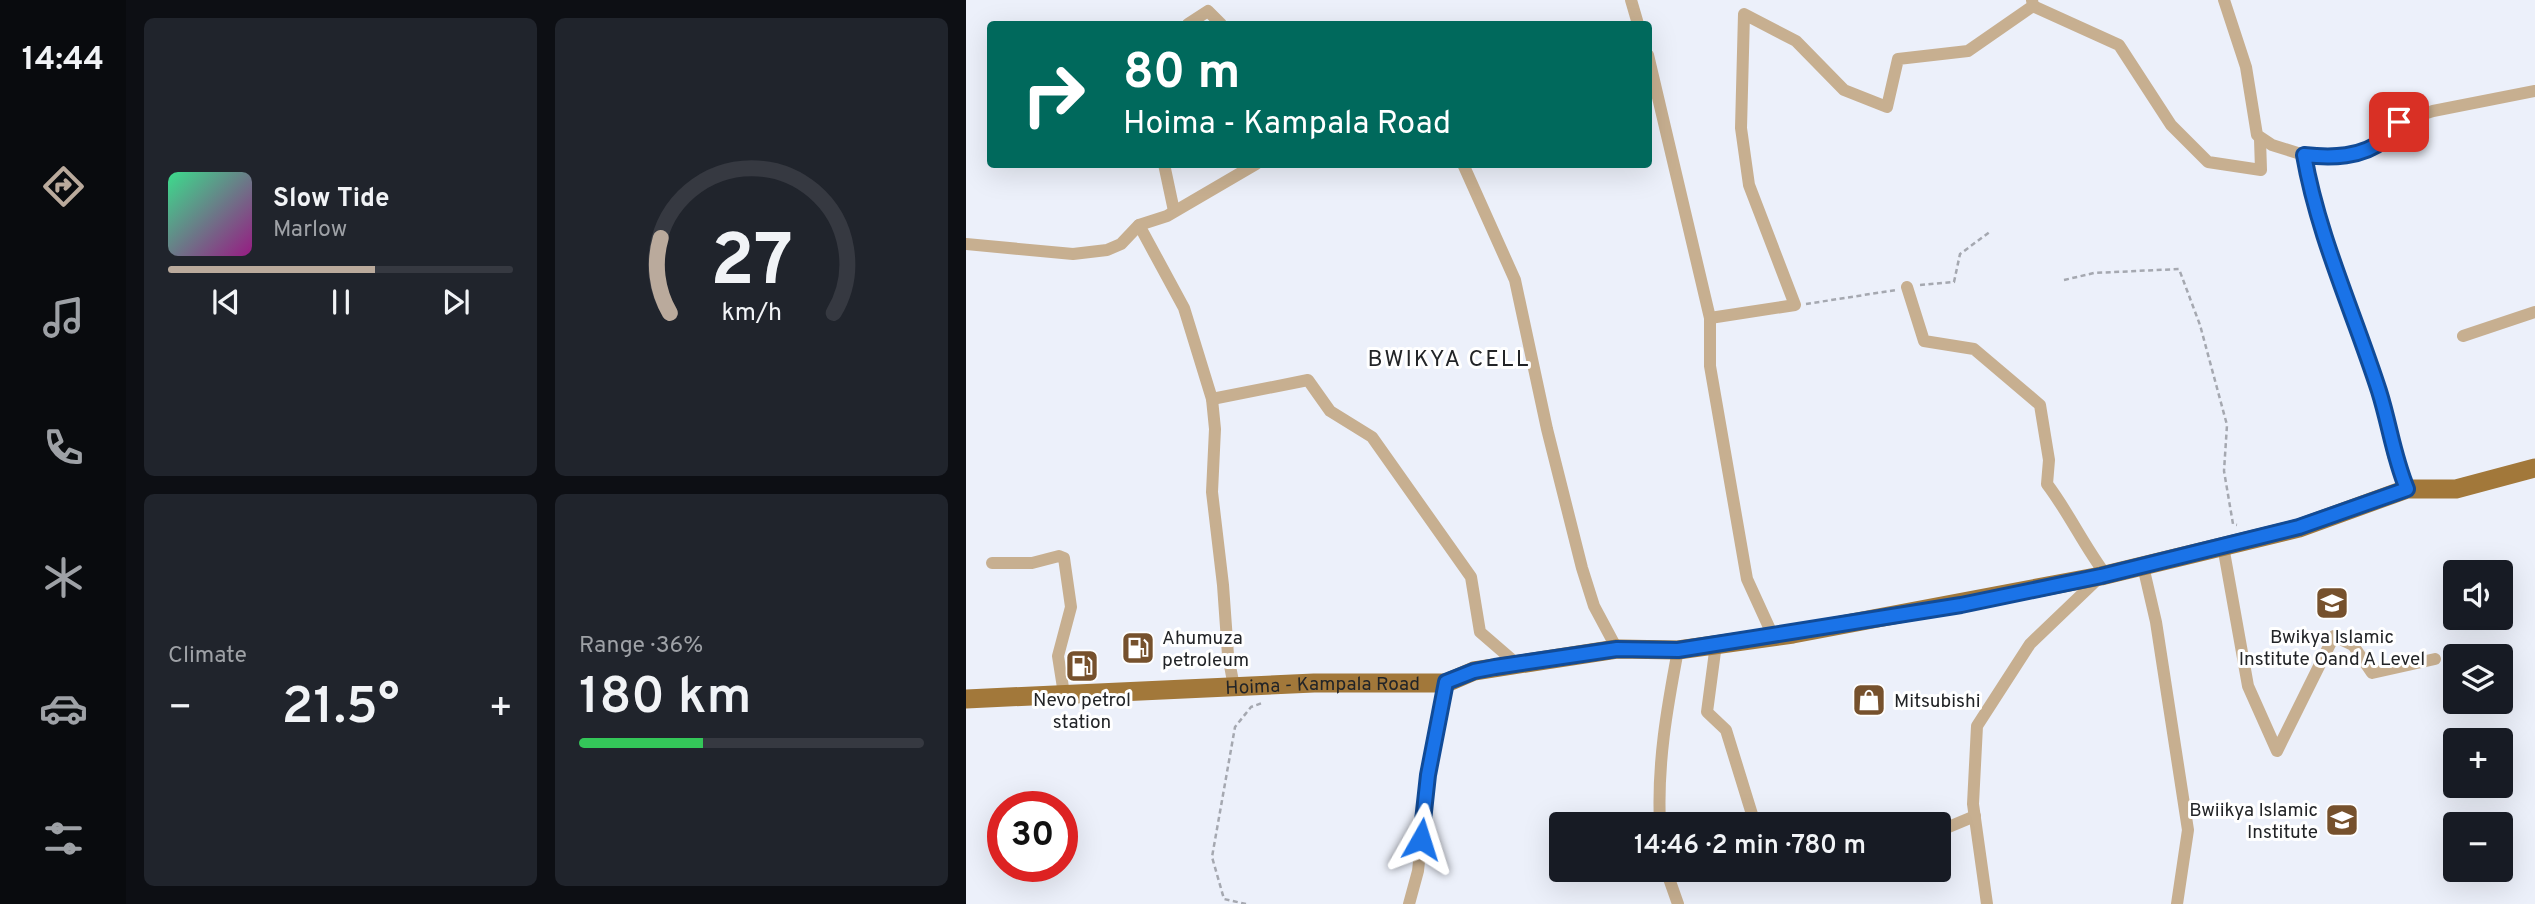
<!DOCTYPE html>
<meta charset="utf-8">
<style>
body{margin:0;font-family:Overpass,sans-serif;background:#20242c;color:#f1f3f6;height:100vh;display:flex;flex-direction:column;font-size:26px;white-space:nowrap}
*{box-sizing:border-box;margin:0}
p{font-size:23px;color:#9ea1a6}
.icon{flex:none;width:38px;height:38px;fill:none;stroke:currentColor;stroke-width:2;stroke-linecap:round;stroke-linejoin:round}
.map{position:relative;flex:1;overflow:hidden}
.drawer{display:flex;flex-direction:column;gap:18px;padding:18px;background:#0d0f14;width:840px}
.drawer>*{flex:none}
.banner{position:absolute;left:21px;top:21px;width:665px;height:147px;border-radius:7px;box-shadow:0 7px 28px #0002;background:#00695c;color:#fff;overflow:hidden}
.tools{position:absolute;left:1477px;top:560px;display:grid;gap:14px}
.tools a{display:grid;place-items:center;width:70px;height:70px;border-radius:7px;background:#171b24;box-shadow:0 7px 28px #0002;font-size:35px}
.speed{position:absolute;left:21px;top:791px;display:flex;gap:14px;font-size:35px;font-weight:700;text-align:center}
.speed>*{display:grid;place-content:center;width:91px;height:91px;border-radius:50%;background:#171b24;box-shadow:0 7px 28px #0002;line-height:1}
.speed .limit{border:10px solid #d22;background:#fff;color:#111}
.pin{position:absolute;display:grid;place-items:center;width:60px;height:60px;color:#fff;margin:-30px;border-radius:14px;box-shadow:0 4px 10px #0006}
.me{position:absolute;width:77px;margin:-38px;rotate:6deg;stroke-linejoin:round;filter:drop-shadow(0 0 5px #0008)}
.turn{display:flex;align-items:center;gap:24px;height:147px;padding:0 21px;font-size:32px}
.turn .icon{width:91px;height:91px;stroke-width:2.5}
.turn b{display:block;font-size:49px;line-height:60px}
.big{font-size:52px;font-weight:600;line-height:1.1}
.drawer .widget{flex:1;display:flex;flex-direction:column;justify-content:center;gap:10px;min-width:0;padding:0 24px;border-radius:10px;background:#20242c}
.drawer .dial{align-items:center;gap:0}
.dial svg{height:182px;overflow:visible;fill:none;stroke:#363941;stroke-width:7;stroke-linecap:round;text-anchor:middle}
.dial text{fill:#f1f3f6;stroke:none}
.song{display:flex;align-items:center;gap:21px}
.cover{width:84px;height:84px;border-radius:10px;background:linear-gradient(135deg,hsl(150 70% 55%),hsl(310 70% 35%))}
.played{height:7px;border-radius:4px;background:linear-gradient(90deg,#baaa9c 60%,#363941 60%)}
.keys{display:flex;justify-content:space-around;direction:ltr}
.heat{display:flex;justify-content:space-between;align-items:center;font-size:38px;direction:ltr}
.charge{height:10px;border-radius:5px;background:linear-gradient(90deg,#34c759 36%,#363941 0)}
.drawer .tiles{flex:1;display:grid;gap:18px;grid-template-columns:repeat(2,1fr)}
.trip{position:absolute;left:583px;top:812px;width:402px;height:70px;border-radius:7px;background:#171b24;box-shadow:0 7px 28px #0002;font-weight:600;line-height:70px;text-align:center}
main{display:flex;flex:1;min-height:0}
.dock{display:flex;flex-direction:column;width:126px;justify-content:space-around;align-items:center;background:#090b0e;color:#9ea1a6}
.dock .icon{width:49px;height:49px}
.dock .active{color:#baaa9c}
.dock b{font-size:32px;color:#f1f3f6}
.map>svg:first-child{display:block}
</style>
<main>
<nav class="dock">
<b>14:44</b>
<svg class="icon active" aria-label="directions" viewBox="0 0 24 24"><path d="M12 3l9 9-9 9-9-9zM9 14v-3h6M13 9l2 2-2 2"/></svg>
<svg class="icon" aria-label="music" viewBox="0 0 24 24"><path d="M9 18V5l10-2v13"/><circle cx="6" cy="18" r="3"/><circle cx="16" cy="16" r="3"/></svg>
<svg class="icon" aria-label="phone" viewBox="0 0 24 24"><path d="M5 4h4l2 5-3 2q2 4 5 5l2-3 5 2v4C11 20 4 13 5 4z"/></svg>
<svg class="icon" aria-label="climate" viewBox="0 0 24 24"><path d="M12 3v18M4 7l16 10M4 17L20 7"/></svg>
<svg class="icon" aria-label="car" viewBox="0 0 24 24"><path d="M5 17H2v-5l4-1 3-4h7l3 4 3 1v5h-3M9 17h6M6 11h13"/><circle cx="7" cy="17" r="2"/><circle cx="17" cy="17" r="2"/></svg>
<svg class="icon" aria-label="filters" viewBox="0 0 24 24"><path d="M4 7h16M4 17h16"/><circle cx="9" cy="7" r="2"/><circle cx="15" cy="17" r="2"/></svg>
</nav>
<section class="drawer">
<div class="tiles">
<div class="widget">
<div class="song"><i class="cover"></i><div><b>Slow Tide</b><p>Marlow</p></div></div>
<div class="played"></div>
<div class="keys"><svg class="icon" aria-label="previous" viewBox="0 0 24 24"><path d="M18 5L8 12l10 7zM5 5v14"/></svg><svg class="icon" aria-label="pause" viewBox="0 0 24 24"><path d="M8 5v14M16 5v14"/></svg><svg class="icon" aria-label="next" viewBox="0 0 24 24"><path d="M6 5l10 7-10 7zM19 5v14"/></svg></div>
</div>
<div class="widget dial"><svg viewBox="0 0 100 80">
<path d="M14 69A42 42 0 1 1 86 69"/>
<path d="M14 69A42 42 0 0 1 10 36" stroke="#baaa9c"/>
<text x="50" y="56" font-size="32" font-weight="700">27</text>
<text x="50" y="72" font-size="11">km/h</text>
</svg></div>
<div class="widget"><p>Climate</p>
<div class="heat"><a>−</a><b class="big">21.5°</b><a>+</a></div>
</div>
<div class="widget"><p>Range · 36%</p><b class="big">180 km</b><div class="charge"></div></div>
</div>
</section>
<div class="map">
<svg width="1569" height="904" viewBox="0 0 1569 904">
<rect width="100%" height="100%" fill="#ecf0fa"/>
<g fill="none" stroke-linecap="round" stroke-linejoin="round">
<!-- path -->
<g stroke="#a5a8b0" stroke-width="2.5" stroke-dasharray="5 3.5" stroke-linecap="butt">
<polyline points="1098,280 1128,273 1213,269 1234,325 1261,425 1258,471 1267,524 1271,525"/>
<polyline points="954,285 988,282 994,254 1025,231"/>
<polyline points="840,304 930,290"/>
<polyline points="280,904 258,899 246,857 269,727 285,707 296,703"/>
</g>
<!-- street -->
<g stroke="#c7af90" stroke-width="12">
<polyline points="665,0 672,24"/>
<polyline points="1258,0 1280,67 1291,135 1306,145 1338,155 1367,158 1411,145 1439,120 1467,111 1569,91"/>
<polyline points="1067,6 1153,45 1205,125 1242,162 1295,170 1294,139"/>
<polyline points="222,24 242,11 255,24"/>
<polyline points="682,55 744,318 744,366 781,579 807,636"/>
<polyline points="1338,155 1344,191 1414,393 1427,456 1441,489"/>
<polyline points="198,164 208,211"/>
<polyline points="497,164 549,280 581,429 616,568 628,606 651,649"/>
<polyline points="173,225 218,308 246,399 249,429 246,492 257,585 262,655 268,687"/>
<polyline points="0,244 107,254 141,250 155,244 173,225 201,216 290,164"/>
<path d="M941 287 958 341 1008 349 1074 405 1083 460 1081 484C1103 513 1118 546 1140 575"/>
<polyline points="744,318 829,305 783,185 775,128 778,14 830,41 878,90 921,107 932,59 1002,51 1067,6 1066,0"/>
<polyline points="1497,336 1569,312"/>
<polyline points="246,399 342,380 364,411 406,437 505,577 514,632 551,664"/>
<polyline points="1257,546 1282,686 1311,751 1368,636 1387,645 1406,673 1469,659"/>
<polyline points="26,563 66,563 93,556 98,558 105,607 92,656 98,694"/>
<polyline points="1177,566 1190,622 1222,830 1211,904"/>
<polyline points="750,644 741,712 760,730 789,824"/>
<path d="M694 824C691 764 701 708 712 650"/>
<polyline points="973,831 1009,816"/>
<polyline points="700,870 712,904"/>
<polyline points="443,904 452,871 462,775 480,683"/>
<polyline points="1021,904 1007,804 1011,726 1064,644 1135,576"/>
</g>
<!-- primary -->
<path stroke="#a2783a" stroke-width="19" id="s1" d="M0 699 348 683H480L508 671 651 649 712 650 827 634 1135 576 1333 528 1441 489H1490L1569 468"/>
</g>
<g fill="none" stroke-linecap="round" stroke-linejoin="round">
<defs>
<path id="route" d="M455 839 462 775 480 682 508 671 529 667 651 649 712 650 995 605 1135 576 1333 527 1441 489C1427 455 1424 426 1413 391 1388 313 1352 236 1338 155 1365 158 1396 158 1419 139 1425 135 1428 127 1433 122"/>
</defs>
<!-- route casing -->
<use href="#route" stroke="#114b97" stroke-width="18"/>
<!-- route -->
<use href="#route" stroke="#1a73e8" stroke-width="12"/>
</g>
<!-- icons -->
<defs>
<symbol id="school-square" viewBox="-11 -11 22 22"><rect x="-9" y="-9" width="18" height="18" rx="4" fill="#76512d" stroke="#fff"/><path d="M0-5L7-2L0 1L-7-2ZM-4 1L0 2.5L4 1V4Q0 6-4 4Z" fill="#fff"/></symbol>
<symbol id="fuel-square" viewBox="-11 -11 22 22"><rect x="-9" y="-9" width="18" height="18" rx="4" fill="#76512d" stroke="#fff"/><path d="M-5.5-6h7V0h2V4h1.3V-2.5L3-4.5l.8-.8L6-3V5H2.5V1h-1V6h-7ZM-4.2-4.7v3.2H.2V-4.7Z" fill="#fff"/></symbol>
<symbol id="shop-square" viewBox="-11 -11 22 22"><rect x="-9" y="-9" width="18" height="18" rx="4" fill="#76512d" stroke="#fff"/><path d="M-5-2.5h2.3a2.7 3.5 0 0 1 5.4 0H5L5.5 6h-11ZM-1.5-2.5h3a1.5 2.3 0 0 0-3 0Z" fill="#fff"/></symbol>
</defs>
<g fill-rule="evenodd">
<use href="#school-square" x="1347" y="584" width="38" height="38"/>
<use href="#fuel-square" x="153" y="629" width="38" height="38"/>
<use href="#fuel-square" x="97" y="647" width="38" height="38"/>
<use href="#shop-square" x="884" y="681" width="38" height="38"/>
<use href="#school-square" x="1357" y="801" width="38" height="38"/>
</g>
<g text-anchor="middle" stroke-width="6" stroke-linejoin="round" paint-order="stroke">
<!-- poi labels -->
<g font-size="19" fill="#222427" stroke="#fff">
<text x="1366" y="643">Bwikya Islamic<tspan x="1366" dy="22">Institute Oand A Level</tspan></text>
<text x="196" y="644" text-anchor="start">Ahumuza<tspan x="196" dy="22">petroleum</tspan></text>
<text x="116" y="706">Nevo petrol<tspan x="116" dy="22">station</tspan></text>
<text x="928" y="707" text-anchor="start">Mitsubishi</text>
<text x="1352" y="816" text-anchor="end">Bwiikya Islamic<tspan x="1352" dy="22">Institute</tspan></text>
</g>
<!-- street labels -->
<g font-size="19" fill="#222427" stroke="#fff">
<text dy="7" stroke="none"><textPath href="#s1" startOffset="357">Hoima - Kampala Road</textPath></text>
</g>
<!-- quarter labels -->
<g font-size="23" letter-spacing="2" fill="#222427" stroke="#fff">
<text x="483" y="366">BWIKYA CELL</text>
</g>
</g>
</svg>
<div class="tools">
<a><svg class="icon" aria-label="sound" viewBox="0 0 24 24"><path d="M4 9h4l5-4v14l-5-4H4zM17 9q2 3 0 6"/></svg></a>
<a><svg class="icon" aria-label="layers" viewBox="0 0 24 24"><path d="M12 4l9 5-9 5-9-5zM3 14l9 5 9-5"/></svg></a>
<a>+</a>
<a>−</a>
</div>
<div class="speed"><div class="limit">30</div></div>
<div class="pin" style="left:1433px;top:122px;background:#d93025"><svg class="icon" aria-label="arrive" viewBox="0 0 24 24"><path d="M6 21V4h12l-3 4 3 4H6"/></svg></div>
<svg class="me" style="left:455px;top:839px" viewBox="-20 -20 40 40"><path d="M0-17L14 15 0 8-14 15z" fill="#1a73e8" stroke="#fff" stroke-width="4"/></svg>
<div class="trip">14:46 · 2 min · 780 m</div>
<div class="banner">
<div class="turn"><svg class="icon" aria-label="right" viewBox="0 0 24 24"><path d="M7 20v-9h11M14 6l5 5-5 5"/></svg><div><b>80 m</b>Hoima - Kampala Road</div></div>
</div>
</div>
</main>
